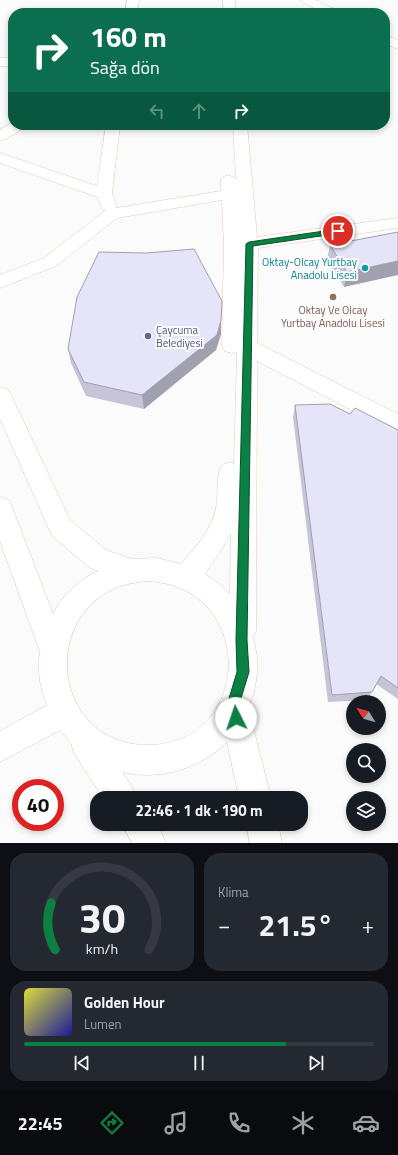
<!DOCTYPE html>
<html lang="tr">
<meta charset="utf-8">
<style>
body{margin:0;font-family:"Titillium Web",sans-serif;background:#242831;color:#f1f3f6;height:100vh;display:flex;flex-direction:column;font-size:15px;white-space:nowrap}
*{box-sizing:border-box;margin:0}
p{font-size:13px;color:#9ea1a6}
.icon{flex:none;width:22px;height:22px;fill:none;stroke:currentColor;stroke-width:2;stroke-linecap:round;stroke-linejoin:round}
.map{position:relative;height:843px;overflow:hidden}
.sheet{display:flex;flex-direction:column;gap:10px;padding:10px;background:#0d0f14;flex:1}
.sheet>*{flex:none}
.guide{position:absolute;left:8px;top:8px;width:382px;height:122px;border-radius:16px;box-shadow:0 2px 6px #0003;background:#0b6e4f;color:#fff;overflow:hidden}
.needle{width:26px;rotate:307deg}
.controls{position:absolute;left:346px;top:695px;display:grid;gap:8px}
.controls a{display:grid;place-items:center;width:40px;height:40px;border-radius:50%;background:#171b24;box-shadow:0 2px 6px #0003;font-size:20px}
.speed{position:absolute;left:12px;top:779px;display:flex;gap:8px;font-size:20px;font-weight:700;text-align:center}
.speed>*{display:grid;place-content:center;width:52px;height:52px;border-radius:50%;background:#171b24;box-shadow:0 2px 6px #0003;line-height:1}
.speed .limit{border:6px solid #d22;background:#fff;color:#111}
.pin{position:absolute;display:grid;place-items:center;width:34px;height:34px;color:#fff;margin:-17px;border:2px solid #fff;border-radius:50%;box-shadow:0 1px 4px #0007}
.me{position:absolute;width:44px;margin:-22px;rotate:356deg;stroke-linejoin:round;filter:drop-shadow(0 0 3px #0008)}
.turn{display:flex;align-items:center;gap:14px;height:84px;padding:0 16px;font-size:18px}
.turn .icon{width:52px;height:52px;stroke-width:2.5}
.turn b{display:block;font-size:28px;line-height:34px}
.lanes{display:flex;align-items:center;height:38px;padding:0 16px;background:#0003;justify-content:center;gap:20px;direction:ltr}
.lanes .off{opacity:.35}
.big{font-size:30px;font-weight:700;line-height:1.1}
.sheet .card{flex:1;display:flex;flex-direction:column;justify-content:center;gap:6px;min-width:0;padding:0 14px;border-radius:16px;background:#242831}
.sheet .dial{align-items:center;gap:0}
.dial svg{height:104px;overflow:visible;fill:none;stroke:#363941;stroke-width:7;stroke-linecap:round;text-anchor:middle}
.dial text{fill:#f1f3f6;stroke:none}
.song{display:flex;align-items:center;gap:12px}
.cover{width:48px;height:48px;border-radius:6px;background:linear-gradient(135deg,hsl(60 70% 55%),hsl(240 70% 35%))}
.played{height:4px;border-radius:2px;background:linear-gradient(90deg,#0b8043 75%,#363941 75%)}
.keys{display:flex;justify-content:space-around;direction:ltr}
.heat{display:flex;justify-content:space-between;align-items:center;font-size:22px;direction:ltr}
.sheet .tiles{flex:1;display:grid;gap:10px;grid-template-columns:1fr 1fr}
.card:last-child{grid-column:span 2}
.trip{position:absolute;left:90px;top:791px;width:218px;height:40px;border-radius:16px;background:#171b24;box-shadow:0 2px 6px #0003;font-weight:700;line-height:40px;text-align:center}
.dock{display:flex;height:64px;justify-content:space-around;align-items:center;background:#090b0e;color:#9ea1a6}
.dock .icon{width:28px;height:28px}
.dock .selected{color:#0b8043}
.dock b{font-size:18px;color:#f1f3f6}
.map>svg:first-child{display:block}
</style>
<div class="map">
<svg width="398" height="843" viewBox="0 0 398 843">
<rect width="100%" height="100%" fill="#fbfbfb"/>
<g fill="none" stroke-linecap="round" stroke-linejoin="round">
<defs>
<g id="minor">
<polygon points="127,0 139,0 137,13 125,13"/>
<polygon points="223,0 235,0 236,13 224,13"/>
<polygon points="300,0 315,0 337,10 339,13 324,13 302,2"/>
<polygon points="385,35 398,40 398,49 385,44"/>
<rect x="0" y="58" width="13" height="8"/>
<path d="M13 122V125H25C20 132 8 138 0 141V130Z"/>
<path d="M106 125H120L112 194 117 206 116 208 221 191V180L223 177 229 175 236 179 233 125H247L257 237 398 218V228L258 248 257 343 398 414V433L390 430 257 361 256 631 253 637 257 656V674L254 693 248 707 271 798H239L227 742C200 769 159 781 122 772L132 787 137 798H103L74 753 71 743 60 730 0 762V731L47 705C40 688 37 670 40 652L0 541V497L9 500 12 507 53 614C62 595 79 580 98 571L89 567 52 536 0 419V387L8 389 11 395 70 520 106 550 132 559 157 558 181 564C195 548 212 530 216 508 219 494 215 478 222 465L230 462 234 464 237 352 232 353 225 351 222 346 224 246 222 200 117 218 56 266 0 288V275L44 258 106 210H103L97 197 0 163V153L97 186ZM231 533 230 594 218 583 205 574 219 554ZM148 581C258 587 253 745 148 745 43 745 37 587 148 581Z"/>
<polygon points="122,824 157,824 166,843 132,843"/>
<polygon points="246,824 278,824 282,843 250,843"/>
</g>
</defs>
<!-- minor casing -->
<use href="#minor" stroke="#e8c7b2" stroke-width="1"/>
<!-- minor -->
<use href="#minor" fill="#fff" fill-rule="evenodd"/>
</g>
<!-- wall -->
<g fill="#c6c4d6">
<polygon points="398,232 344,287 327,260 330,245"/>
<polygon points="221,334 216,350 144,409 86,396 71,363 68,349"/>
<polygon points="295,405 350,414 398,430 398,699 376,684 367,700 328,702 293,417"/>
</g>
<!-- shaded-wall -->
<g fill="#a1a0ae">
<polygon points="398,261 398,275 344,287 347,272"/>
<polygon points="221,320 221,334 216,350 144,409 142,395"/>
</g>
<!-- building -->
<g fill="#e6e4f9" stroke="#a1a0ae">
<polygon points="398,232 398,261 347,272 330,245"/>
<polygon points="194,249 222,301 221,320 217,335 142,395 84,382 68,349 77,297 99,252 146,253"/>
<polygon points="330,404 350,414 355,408 398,430 398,688 381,676 372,692 332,695 295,405"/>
</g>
<!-- route -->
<polygon fill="#0b8043" stroke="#07532c" points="338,229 342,231 341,233 253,246 247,640 249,672 239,705 242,718 240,722 236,724 232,722 227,705 237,672 236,640 246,244 249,242"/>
<!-- markers -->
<circle fill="#0f9aa8" stroke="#fbfbfb" stroke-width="1.5" cx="365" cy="268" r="4"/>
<circle fill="#8d6e63" stroke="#fbfbfb" stroke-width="1.5" cx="333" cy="297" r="4"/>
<circle fill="#5c6f8a" stroke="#fbfbfb" stroke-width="1.5" cx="148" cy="336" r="4"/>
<g text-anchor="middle" stroke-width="4" stroke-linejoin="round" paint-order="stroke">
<!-- culture labels -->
<g font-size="11" fill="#0d838f" stroke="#fbfbfb" text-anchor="end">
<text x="357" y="266">Oktay-Olcay Yurtbay<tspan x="357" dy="13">Anadolu Lisesi</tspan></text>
</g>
<!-- education labels -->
<g font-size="11" fill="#785e54" stroke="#fbfbfb">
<text x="333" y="314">Oktay Ve Olcay<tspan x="333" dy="13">Yurtbay Anadolu Lisesi</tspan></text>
</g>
<!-- service labels -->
<g font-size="11" fill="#4e5e75" stroke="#fbfbfb" text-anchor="start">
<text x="156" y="334">Çaycuma<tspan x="156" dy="13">Belediyesi</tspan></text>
</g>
</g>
</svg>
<div class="controls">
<a><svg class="needle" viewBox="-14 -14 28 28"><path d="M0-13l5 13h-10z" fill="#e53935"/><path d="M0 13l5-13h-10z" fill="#9ea1a6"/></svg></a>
<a><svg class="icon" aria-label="search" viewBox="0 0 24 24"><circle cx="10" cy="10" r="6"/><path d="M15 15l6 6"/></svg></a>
<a><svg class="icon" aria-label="layers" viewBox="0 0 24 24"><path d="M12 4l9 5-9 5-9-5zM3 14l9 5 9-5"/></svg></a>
</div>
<div class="speed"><div class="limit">40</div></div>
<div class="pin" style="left:338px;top:231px;background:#d93025"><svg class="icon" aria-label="arrive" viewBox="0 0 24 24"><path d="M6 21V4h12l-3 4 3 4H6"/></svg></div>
<svg class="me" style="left:236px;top:718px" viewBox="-20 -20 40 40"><circle r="19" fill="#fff"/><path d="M0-13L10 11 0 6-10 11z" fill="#0b8043"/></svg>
<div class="trip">22:46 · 1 dk · 190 m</div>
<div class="guide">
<div class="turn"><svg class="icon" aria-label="right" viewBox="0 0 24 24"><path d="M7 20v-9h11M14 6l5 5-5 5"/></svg><div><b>160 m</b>Sağa dön</div></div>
<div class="lanes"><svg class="icon off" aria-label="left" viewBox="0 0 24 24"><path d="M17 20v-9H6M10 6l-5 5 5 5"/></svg><svg class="icon off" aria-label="ahead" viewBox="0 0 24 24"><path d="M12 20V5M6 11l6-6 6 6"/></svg><svg class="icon" aria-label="right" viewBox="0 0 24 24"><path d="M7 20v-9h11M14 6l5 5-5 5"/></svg></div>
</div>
</div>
<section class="sheet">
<div class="tiles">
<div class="card dial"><svg viewBox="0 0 100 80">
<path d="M14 69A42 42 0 1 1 86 69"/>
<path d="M14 69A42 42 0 0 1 11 33" stroke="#0b8043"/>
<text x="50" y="56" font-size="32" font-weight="700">30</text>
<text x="50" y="72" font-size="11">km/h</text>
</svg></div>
<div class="card"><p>Klima</p>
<div class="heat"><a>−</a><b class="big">21.5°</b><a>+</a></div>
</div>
<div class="card">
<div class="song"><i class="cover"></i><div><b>Golden Hour</b><p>Lumen</p></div></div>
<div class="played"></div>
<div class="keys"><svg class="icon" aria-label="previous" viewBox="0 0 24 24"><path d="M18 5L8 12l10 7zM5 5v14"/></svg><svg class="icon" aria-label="pause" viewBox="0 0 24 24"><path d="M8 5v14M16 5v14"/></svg><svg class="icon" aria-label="next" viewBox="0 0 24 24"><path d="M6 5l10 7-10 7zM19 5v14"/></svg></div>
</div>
</div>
</section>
<nav class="dock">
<b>22:45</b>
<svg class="icon selected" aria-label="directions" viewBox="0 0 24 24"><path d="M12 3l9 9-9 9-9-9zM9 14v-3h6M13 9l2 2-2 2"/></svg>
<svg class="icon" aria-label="music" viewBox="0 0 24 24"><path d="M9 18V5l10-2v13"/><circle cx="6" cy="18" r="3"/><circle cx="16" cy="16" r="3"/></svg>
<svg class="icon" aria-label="phone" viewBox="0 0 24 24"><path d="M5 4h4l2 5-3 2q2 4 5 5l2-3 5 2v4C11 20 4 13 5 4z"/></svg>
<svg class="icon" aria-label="climate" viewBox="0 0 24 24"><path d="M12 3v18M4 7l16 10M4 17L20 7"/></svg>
<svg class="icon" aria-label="car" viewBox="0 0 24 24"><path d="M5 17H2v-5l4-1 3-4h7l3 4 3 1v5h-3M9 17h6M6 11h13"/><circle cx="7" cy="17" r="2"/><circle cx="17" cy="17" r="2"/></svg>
</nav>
